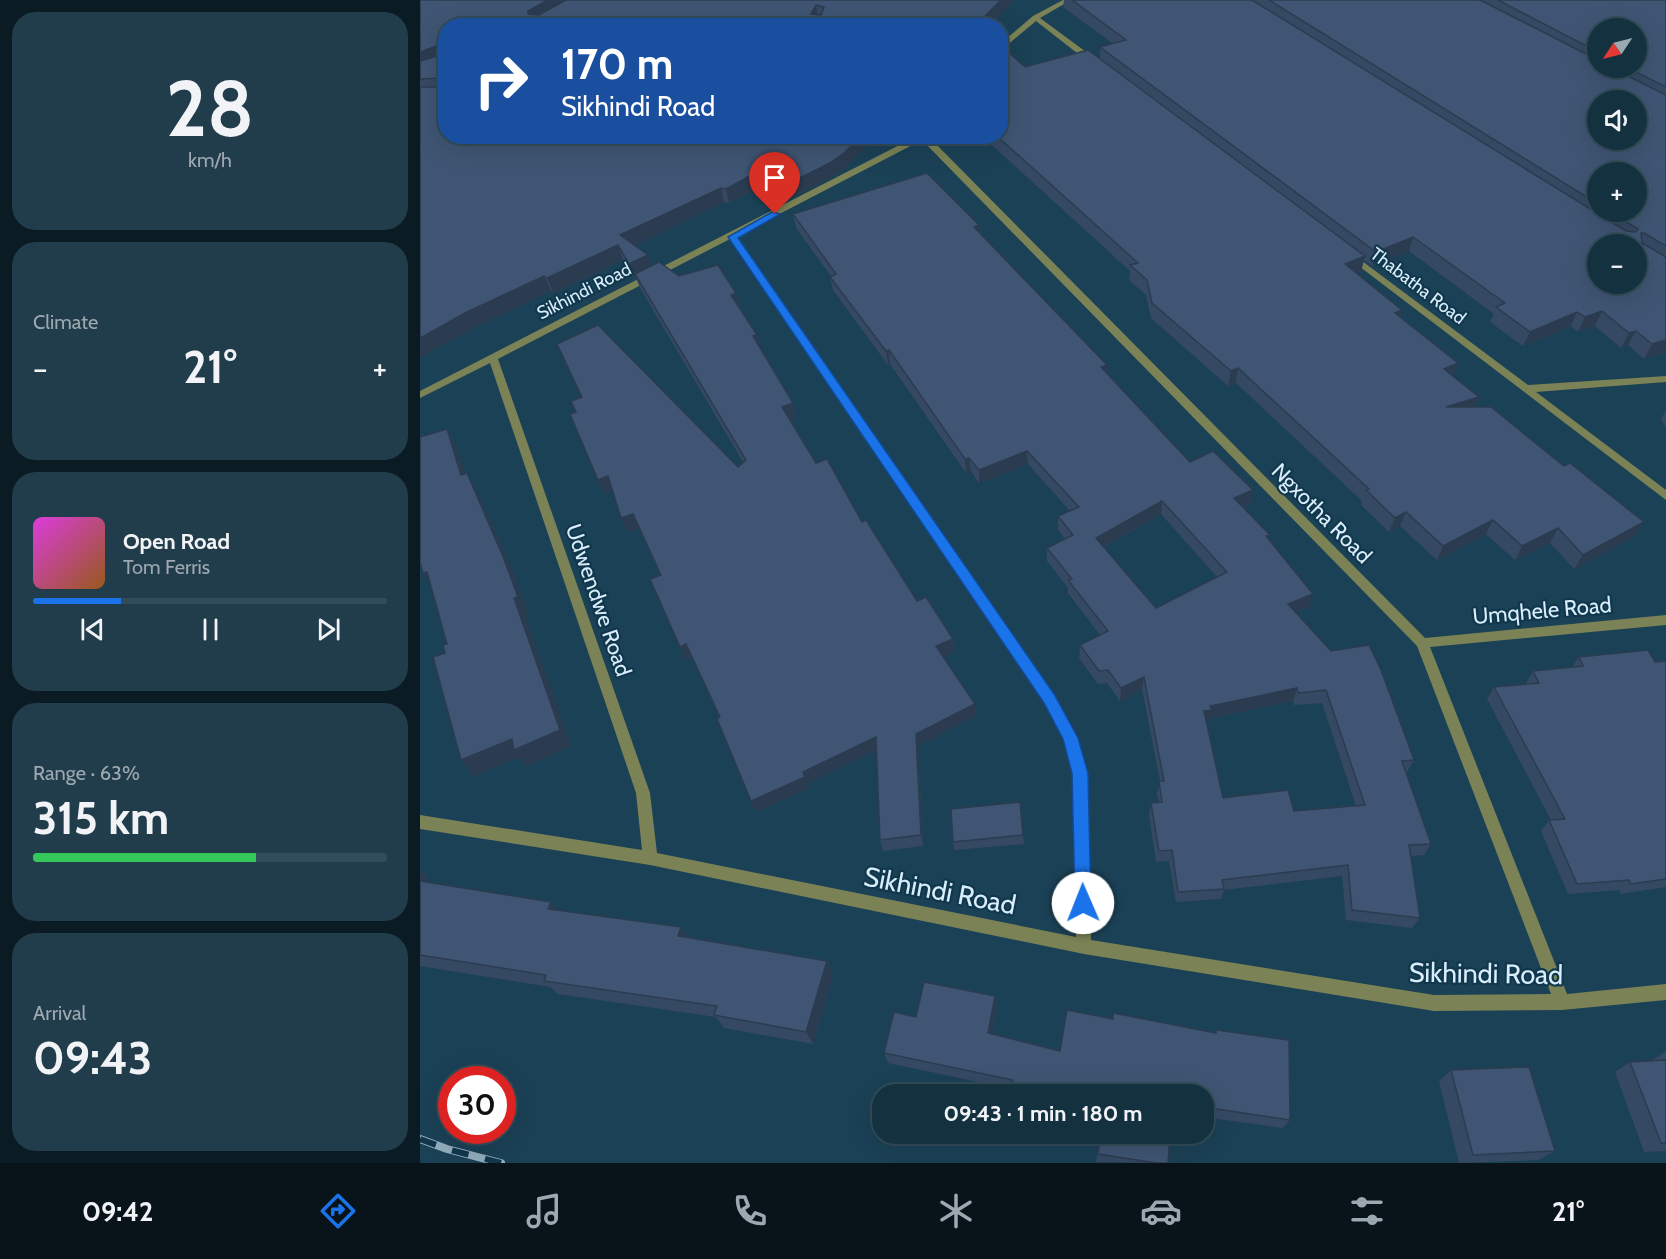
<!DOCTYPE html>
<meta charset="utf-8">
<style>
body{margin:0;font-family:Cabin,sans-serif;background:#213d4b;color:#f1f3f6;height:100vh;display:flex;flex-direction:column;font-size:22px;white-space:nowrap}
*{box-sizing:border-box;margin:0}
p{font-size:20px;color:#9da9b1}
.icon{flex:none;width:33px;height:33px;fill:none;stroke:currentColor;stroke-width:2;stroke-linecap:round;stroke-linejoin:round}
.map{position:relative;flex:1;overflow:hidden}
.side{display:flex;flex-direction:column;gap:12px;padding:12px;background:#0b1b23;width:420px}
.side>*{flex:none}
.banner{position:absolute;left:18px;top:18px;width:570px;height:126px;border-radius:24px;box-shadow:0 6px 24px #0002,0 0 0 2px #334c59;background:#1a4fa0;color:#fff;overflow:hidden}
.needle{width:39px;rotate:235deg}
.tools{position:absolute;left:1167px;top:18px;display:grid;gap:12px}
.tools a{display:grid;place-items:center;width:60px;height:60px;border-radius:50%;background:#143140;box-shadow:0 6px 24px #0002,0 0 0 2px #334c59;font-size:30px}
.speed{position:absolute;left:18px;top:1066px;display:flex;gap:12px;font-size:30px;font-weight:700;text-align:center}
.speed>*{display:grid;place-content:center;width:78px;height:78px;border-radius:50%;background:#143140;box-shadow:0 6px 24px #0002,0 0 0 2px #334c59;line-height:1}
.speed .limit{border:9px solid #d22;background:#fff;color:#111}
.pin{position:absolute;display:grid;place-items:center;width:51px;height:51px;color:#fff;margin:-62px -26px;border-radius:50% 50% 50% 0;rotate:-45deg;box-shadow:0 0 6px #0007}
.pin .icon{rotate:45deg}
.me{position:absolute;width:66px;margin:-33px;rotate:359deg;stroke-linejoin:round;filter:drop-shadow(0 0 4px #0008)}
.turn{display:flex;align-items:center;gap:21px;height:126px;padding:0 24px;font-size:27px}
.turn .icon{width:78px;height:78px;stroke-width:2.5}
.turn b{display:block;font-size:42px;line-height:51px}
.big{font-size:45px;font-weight:700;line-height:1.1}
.side .tile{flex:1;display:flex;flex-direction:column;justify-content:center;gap:9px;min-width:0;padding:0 21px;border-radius:24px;background:#213d4b}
.side .dial{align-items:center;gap:0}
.dial b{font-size:78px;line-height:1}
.song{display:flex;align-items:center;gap:18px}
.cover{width:72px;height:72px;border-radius:9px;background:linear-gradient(135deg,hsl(300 70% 55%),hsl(30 70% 35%))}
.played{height:6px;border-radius:3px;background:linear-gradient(90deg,#1a73e8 25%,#334c59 25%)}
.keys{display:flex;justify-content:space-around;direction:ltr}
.heat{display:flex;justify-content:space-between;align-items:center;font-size:33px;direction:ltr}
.charge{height:9px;border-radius:4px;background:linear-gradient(90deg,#34c759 63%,#334c59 0)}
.trip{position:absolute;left:452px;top:1084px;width:342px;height:60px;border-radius:24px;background:#143140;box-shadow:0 6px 24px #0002,0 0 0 2px #334c59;font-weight:700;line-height:60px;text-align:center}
.menu{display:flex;height:96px;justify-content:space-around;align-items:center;background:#08141a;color:#9da9b1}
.menu .icon{width:42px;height:42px}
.menu .current{color:#1a73e8}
.menu b{font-size:27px;color:#f1f3f6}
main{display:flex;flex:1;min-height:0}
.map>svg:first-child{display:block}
</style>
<main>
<section class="side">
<div class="tile dial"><b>28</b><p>km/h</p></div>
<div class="tile"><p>Climate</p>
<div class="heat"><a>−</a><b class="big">21°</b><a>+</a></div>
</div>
<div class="tile">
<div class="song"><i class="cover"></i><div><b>Open Road</b><p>Tom Ferris</p></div></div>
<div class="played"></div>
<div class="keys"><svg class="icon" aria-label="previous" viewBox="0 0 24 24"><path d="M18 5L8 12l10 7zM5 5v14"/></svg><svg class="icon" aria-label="pause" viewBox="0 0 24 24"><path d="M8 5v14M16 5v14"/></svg><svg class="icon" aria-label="next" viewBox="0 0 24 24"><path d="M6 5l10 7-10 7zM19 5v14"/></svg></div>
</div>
<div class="tile"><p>Range · 63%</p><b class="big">315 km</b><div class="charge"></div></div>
<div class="tile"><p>Arrival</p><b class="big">09:43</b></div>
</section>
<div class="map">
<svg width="1246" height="1163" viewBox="0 0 1246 1163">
<rect width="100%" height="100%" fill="#1b4156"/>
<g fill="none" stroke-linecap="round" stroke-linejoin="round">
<!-- minor -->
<g fill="#7b8255" fill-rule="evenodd">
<polygon points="643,0 651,0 620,18 677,60 677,64 671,64 616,21 580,51 580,44 613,16"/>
<path d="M497 136H508L1005 638 1246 615V625L1010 647 1147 994 1246 984V1000L1142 1010 1014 1011 664 954 230 865 0 829V815L222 850 216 793 70 363 0 398V391ZM502 140 997 646 1131 994 1014 995 671 940 667 773 658 738 634 694 317 236ZM310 239 624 702 645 739 653 773 656 937 237 853 230 793 78 359Z"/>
<polygon points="930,252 1108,385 1246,376 1246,382 1116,392 1246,490 1246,500 927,257 925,255"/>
</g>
<defs>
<polyline id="rail" points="0,1139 27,1149 81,1163"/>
</defs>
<!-- rail casing -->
<use href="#rail" stroke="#91acbc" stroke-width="8"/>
<!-- rail -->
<use href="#rail" stroke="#10374b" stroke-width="6" stroke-dasharray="17" stroke-linecap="butt"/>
</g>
<!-- wall -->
<g fill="#364963" fill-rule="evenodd">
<polygon points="0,0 594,0 569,26 26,26 425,168 410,178 359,204 344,184 309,203 304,202 214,245 232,266 259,276 320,307 337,335 341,349 373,403 376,417 369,420 396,463 442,522 497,601 533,639 534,652 523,657 555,704 556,716 498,746 503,846 463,851 460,840 456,750 387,783 389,788 336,812 299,717 272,657 266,660 240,575 219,528 208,532 201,518 193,490 184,493 178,480 156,412 162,397 137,344 318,467 323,462 220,288 216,278 214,279 203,260 134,293 131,290 53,328 0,357"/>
<path d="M644 0H1246V352L1224 359 1208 345 1201 348 1175 326 1158 332 1151 326 1103 346 1070 322 1074 314 989 251 952 266 944 260 941 271 935 273 982 310 980 316 1038 363 1033 377 1059 397 1055 407 1215 536 1154 569 1130 543 1095 560 1066 534 1017 560 980 526 969 532 941 505 942 501 816 383 808 386 731 318 726 295 709 280 710 271 562 136H580L605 67 680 58V47L692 43 643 7ZM1178 28 1216 68H1178ZM1178 172 1216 212H1178Z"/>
<path d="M373 214 559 225 560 232 686 373 770 462 833 490 830 504 823 507 849 540 889 607 876 612 994 760 987 772H986L1011 844 1004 855 991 856 1000 918 992 928 926 920 922 876 804 890 801 899 756 902 749 861 736 862 729 815 731 803H739L737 793 740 781 722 689 700 701 687 683 678 684 659 658 660 645 680 635 648 593V588L627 561V548L645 539 638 530V516L650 511 608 464 559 483 551 471 546 473 470 364 468 365 413 290 410 277 411 276 376 228ZM741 514 797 577 736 608 684 547ZM873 701 874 705 902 703 936 806 874 811 803 798 787 722H789L790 718Z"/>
<polygon points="1246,410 1246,428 1241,419"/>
<polygon points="1159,657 1235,662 1246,661 1246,887 1201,894 1199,890 1148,894 1121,831 1129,820 1131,820 1067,699 1074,687 1106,684 1106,683 1113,671 1152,667"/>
<polygon points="603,835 604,844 534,850 533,842"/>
<polygon points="0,870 7,877 4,882 138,910 261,927 268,937 407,961 413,975 393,1044 304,1028 296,1017 138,994 130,987 0,966"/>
<polygon points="575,996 577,1008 571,1034 640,1051 693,1019 794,1032 796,1030 870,1120 863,1128 783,1117 783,1095 591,1095 591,1089 468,1063 464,1053 496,1017"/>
<polygon points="1246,1051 1246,1151 1224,1152 1195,1072 1210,1062 1231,1061"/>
<polygon points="1031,1070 1135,1151 1118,1160 1039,1163 1019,1081"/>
<polygon points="680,1134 748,1163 676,1162"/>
</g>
<!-- shaded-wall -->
<g fill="#2c3c50">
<polygon points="128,0 156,0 113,26 108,14 108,11"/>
<polygon points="581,0 594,0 569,26 555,26"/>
<polygon points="396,5 398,18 391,14"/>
<polygon points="19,45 25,59 0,68 0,52"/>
<polygon points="441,136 457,136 425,168 410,178 359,204 356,190"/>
<polygon points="341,170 344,184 309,203 306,189"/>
<polygon points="301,188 304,202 205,250 200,235"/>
<polygon points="559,225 560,239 554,227"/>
<polygon points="993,237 989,251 952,266 956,252"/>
<polygon points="198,245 203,260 134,293 127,278"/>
<polygon points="228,255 233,269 215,274 216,278 214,279 209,264"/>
<polygon points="945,256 941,271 921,279 925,264"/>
<polygon points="124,276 131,290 53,328 0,357 0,338 45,313"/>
<polygon points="316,293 320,307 315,308 311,295"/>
<polygon points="982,310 977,325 975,313"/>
<polygon points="1182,311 1175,326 1158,332 1165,317"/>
<polygon points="1157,312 1151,326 1103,346 1110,332"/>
<polygon points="1216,331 1208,345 1201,348 1209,333"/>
<polygon points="337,335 341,349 333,336"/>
<polygon points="1246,340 1246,352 1224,359 1232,344"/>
<polygon points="469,350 470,364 468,365 466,351"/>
<polygon points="1038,363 1033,378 1024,369"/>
<polygon points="687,365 686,378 681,367"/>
<polygon points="818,368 816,383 808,386 811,371"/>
<polygon points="1059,397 1053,412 1026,407"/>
<polygon points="373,403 376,417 365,421 362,407"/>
<polygon points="27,429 37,447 51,493 41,475"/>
<polygon points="607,451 608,464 559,483 559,470"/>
<polygon points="549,458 551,471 546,473 545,459"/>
<polygon points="47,473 57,491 95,576 108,614 105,615 151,746 106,766 99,757 54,776 41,760 94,598"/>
<polygon points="188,476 194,490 184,493 178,480"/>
<polygon points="833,490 830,504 812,511 814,498"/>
<polygon points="742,501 741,514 676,551 676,538"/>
<polygon points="986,512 980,526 969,532 975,518"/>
<polygon points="213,514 219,528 208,532 201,518"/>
<polygon points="1073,520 1066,534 1017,560 1023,546"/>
<polygon points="1224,522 1215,536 1154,569 1163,555"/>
<polygon points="1138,528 1130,543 1095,560 1102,546"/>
<polygon points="7,572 16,591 3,573"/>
<polygon points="893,594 889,607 865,617 868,604"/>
<polygon points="533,639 534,652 518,659 516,646"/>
<polygon points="266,644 272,657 266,660 260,647"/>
<polygon points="724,677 722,689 700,701 701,688"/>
<polygon points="877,688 873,701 790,718 789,722 782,723 784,711 790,706"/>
<polygon points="555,704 556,716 498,746 503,846 501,835 496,734"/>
<polygon points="456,737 459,749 387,783 389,788 336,812 331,801 383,772"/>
<polygon points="0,870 7,877 0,889"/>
<polygon points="131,902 144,917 128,909"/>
<polygon points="261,927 271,942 258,936"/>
<polygon points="407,961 413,975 393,1044 386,1032"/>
<polygon points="575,996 577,1008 569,1044 568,1033"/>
</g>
<!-- building -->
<g fill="#3f5573" stroke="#2c3c50" stroke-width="1.5" fill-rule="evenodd">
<path d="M0 0H128L108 11V14L119 15 146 0H581L555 26H26V136H441L423 154 408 164 356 190 341 170 306 189 301 188 200 235 228 255 209 264 198 245 127 278 124 276 45 313 0 338V87H20L22 84 20 78 0 79V61L21 55 22 48 19 45 0 52ZM396 5 404 7 401 15 391 14Z"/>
<path d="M652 0H832L1206 231 1216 232 1218 229 1190 212H1216V172H1178V204L849 0H1060L1178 60V68H1192L1246 95V246L1224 233H1221L1222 243 1246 257V340L1232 344 1216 331 1209 333 1182 311 1165 317 1157 312 1110 332 1076 307 1085 303 993 237 956 252 680 47 706 40ZM1178 100H1216V140H1178ZM1178 244H1216V284H1178Z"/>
<polygon points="1078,0 1246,0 1246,87 1208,68 1216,68 1216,28 1178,28 1178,52"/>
<polygon points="580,48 584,48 605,67 668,50 945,256 925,264 982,310 975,313 1038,363 1024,369 1059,397 1026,407 1071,407 1144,466 1150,463 1224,522 1163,555 1138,528 1102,546 1073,520 1023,546 986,512 975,518 946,490 949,489 818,368 811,371 732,303 727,280 710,265 718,263 577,136 580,136"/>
<path d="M507 173 559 225 554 227 687 365 681 367 770 462 793 451 833 490 814 498 850 535 846 536 893 594 868 604 911 651 949 645 961 670 994 760 982 761 1011 844 989 845 1000 918 932 910 928 865 802 880 804 889 758 892 752 850 739 851 731 803 742 802 739 781H744L724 677 701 688 688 670 679 671 660 645 688 631 648 580 652 579 627 548 653 535 638 516 659 507 607 451 559 470 549 458 545 459 469 350 466 351 410 277 416 274 373 214ZM742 501 807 572 736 608 676 538ZM877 688 878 693 906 690 945 805 874 811 868 790 803 798 784 711 792 710 790 706Z"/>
<polygon points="239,262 259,276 298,265 316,293 311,295 337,335 333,336 373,403 362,407 396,463 407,459 442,522 446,520 497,601 506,597 533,639 516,646 555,704 496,734 501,835 460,840 456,737 383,772 385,777 331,801 297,719 300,717 266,644 260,647 230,579 241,575 213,514 201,518 188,476 178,480 150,414 156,412 151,401 162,397 137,344 178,325 318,467 326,460 215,274"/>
<polygon points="27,429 41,475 47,473 84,559 98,597 94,598 140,730 94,750 92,739 41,760 13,657 25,653 23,645 27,644 7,572 3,573 0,562 0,437"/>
<polygon points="1228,650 1235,662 1246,661 1246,879 1211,884 1209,880 1157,884 1129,820 1145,819 1074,687 1119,683 1113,671 1163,666 1159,657"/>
<polygon points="600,802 603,835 533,842 531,809"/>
<polygon points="0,881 131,902 128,909 261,927 258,936 407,961 386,1032 294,1015 297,1006 124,981 126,975 0,955"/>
<polygon points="504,982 575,996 568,1033 640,1051 647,1010 693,1019 693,1013 796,1033 796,1030 869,1040 870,1120 783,1107 783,1095 605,1095 591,1092 593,1080 464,1053 474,1012 496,1017"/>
<polygon points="1246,1060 1246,1143 1241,1143 1210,1062"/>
<polygon points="1109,1067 1135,1151 1053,1155 1031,1070"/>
<polygon points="681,1134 750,1134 748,1163 737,1163 678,1154"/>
</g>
<!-- route -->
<polygon fill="#1a73e8" stroke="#114b97" stroke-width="1.5" points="352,212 360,214 318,238 634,694 658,738 668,773 671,903 669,908 663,911 657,908 655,903 652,773 643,739 624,703 308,237"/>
<g text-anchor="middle" stroke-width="4.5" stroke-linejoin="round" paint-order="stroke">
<!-- far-street labels -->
<g font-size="18" fill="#d9edfb" stroke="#10374b">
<text transform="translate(998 286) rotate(37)" y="6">Thabatha Road</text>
<text transform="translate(164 291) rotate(-27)" y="6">Sikhindi Road</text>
</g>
<!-- street labels -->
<g font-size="22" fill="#d9edfb" stroke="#10374b">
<text transform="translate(902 513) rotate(45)" y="8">Ngxotha Road</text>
<text transform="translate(179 600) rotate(71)" y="8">Udwendwe Road</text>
<text transform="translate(1122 610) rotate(-5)" y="8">Umqhele Road</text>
</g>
<!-- near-street labels -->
<g font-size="27" fill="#d9edfb" stroke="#10374b">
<text transform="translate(520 891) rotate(11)" y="9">Sikhindi Road</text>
<text transform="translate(1066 974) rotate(1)" y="9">Sikhindi Road</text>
</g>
</g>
</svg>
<div class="tools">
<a><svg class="needle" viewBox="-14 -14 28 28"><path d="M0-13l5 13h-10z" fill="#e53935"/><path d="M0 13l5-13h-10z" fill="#9da9b1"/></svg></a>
<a><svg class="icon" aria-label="sound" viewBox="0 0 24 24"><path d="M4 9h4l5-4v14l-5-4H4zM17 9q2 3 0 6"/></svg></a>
<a>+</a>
<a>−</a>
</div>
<div class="speed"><div class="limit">30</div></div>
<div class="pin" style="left:355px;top:214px;background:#d93025"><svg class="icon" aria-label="arrive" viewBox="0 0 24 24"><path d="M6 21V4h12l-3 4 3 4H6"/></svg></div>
<svg class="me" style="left:663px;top:903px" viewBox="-20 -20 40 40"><circle r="19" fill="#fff"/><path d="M0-13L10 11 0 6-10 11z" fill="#1a73e8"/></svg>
<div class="trip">09:43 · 1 min · 180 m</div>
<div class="banner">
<div class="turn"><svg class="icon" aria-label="right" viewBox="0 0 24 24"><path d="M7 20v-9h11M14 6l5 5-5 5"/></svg><div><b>170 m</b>Sikhindi Road</div></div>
</div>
</div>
</main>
<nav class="menu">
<b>09:42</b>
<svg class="icon current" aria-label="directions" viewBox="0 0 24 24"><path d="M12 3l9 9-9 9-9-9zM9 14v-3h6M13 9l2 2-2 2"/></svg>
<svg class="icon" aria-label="music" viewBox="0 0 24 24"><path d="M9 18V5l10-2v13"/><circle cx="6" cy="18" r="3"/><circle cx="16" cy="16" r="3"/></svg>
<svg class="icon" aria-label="phone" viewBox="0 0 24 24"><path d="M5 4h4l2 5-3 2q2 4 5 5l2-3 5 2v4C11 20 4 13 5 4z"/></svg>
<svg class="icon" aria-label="climate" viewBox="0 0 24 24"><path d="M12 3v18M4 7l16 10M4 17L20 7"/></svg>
<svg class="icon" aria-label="car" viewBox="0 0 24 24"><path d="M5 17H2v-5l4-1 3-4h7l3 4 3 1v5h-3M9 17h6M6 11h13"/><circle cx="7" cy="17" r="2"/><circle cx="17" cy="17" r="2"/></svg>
<svg class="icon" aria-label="filters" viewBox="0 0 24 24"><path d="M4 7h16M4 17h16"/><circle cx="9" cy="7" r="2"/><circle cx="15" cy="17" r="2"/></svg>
<b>21°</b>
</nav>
